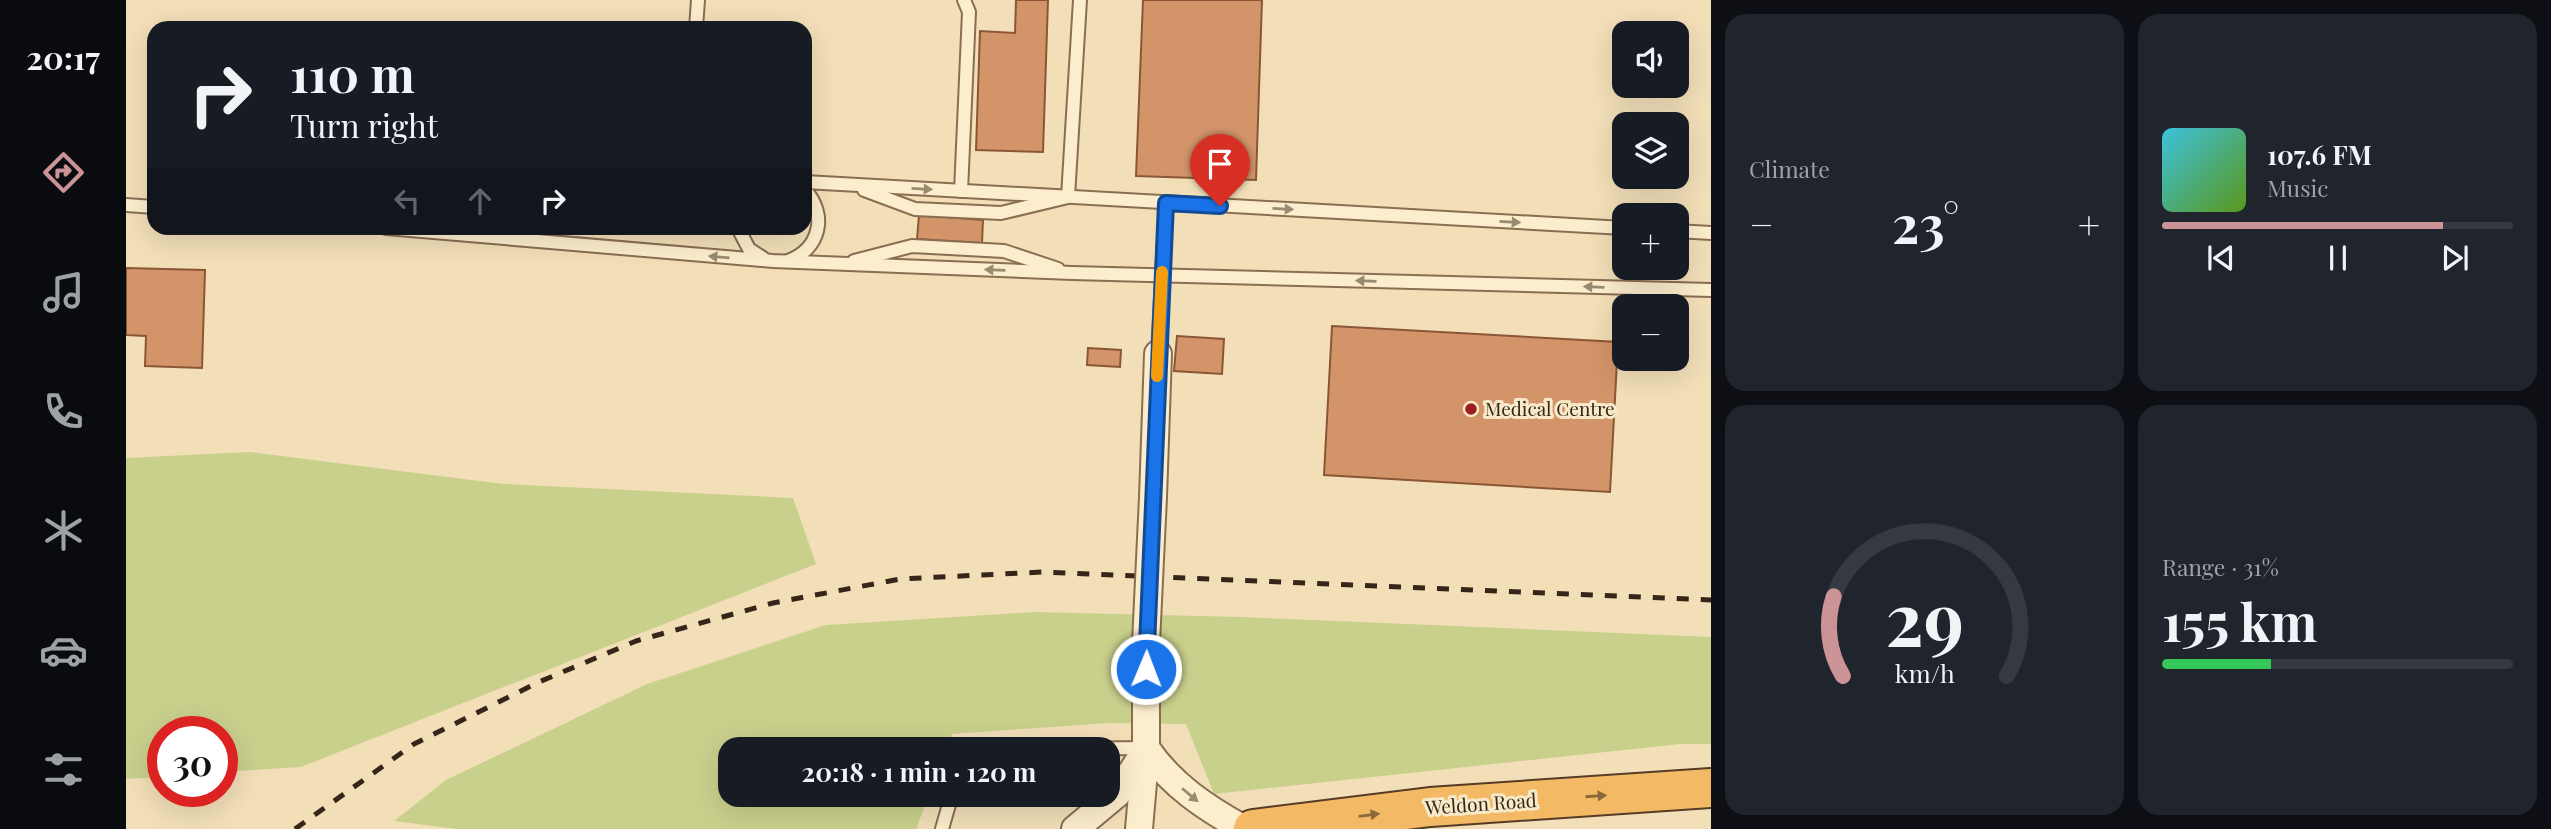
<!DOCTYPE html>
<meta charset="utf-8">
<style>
body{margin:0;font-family:"Playfair Display",serif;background:#20242c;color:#f1f3f6;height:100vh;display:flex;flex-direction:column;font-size:26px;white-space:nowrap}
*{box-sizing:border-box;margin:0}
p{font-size:23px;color:#9ea1a6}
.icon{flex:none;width:38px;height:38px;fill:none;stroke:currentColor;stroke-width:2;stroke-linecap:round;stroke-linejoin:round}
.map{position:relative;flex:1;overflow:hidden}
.panel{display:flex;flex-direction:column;gap:14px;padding:14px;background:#0d0f14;width:840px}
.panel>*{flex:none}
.top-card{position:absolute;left:21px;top:21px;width:665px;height:214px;border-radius:21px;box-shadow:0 7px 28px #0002;background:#171b24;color:#f1f3f6;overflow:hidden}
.controls{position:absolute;left:1486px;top:21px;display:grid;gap:14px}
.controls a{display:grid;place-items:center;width:77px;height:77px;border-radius:14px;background:#171b24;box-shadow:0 7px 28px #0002;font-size:35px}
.speed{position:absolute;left:21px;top:716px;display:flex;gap:14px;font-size:35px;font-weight:700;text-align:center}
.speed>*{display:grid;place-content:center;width:91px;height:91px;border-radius:50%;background:#171b24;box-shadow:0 7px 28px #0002;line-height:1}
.speed .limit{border:10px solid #d22;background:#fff;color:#111}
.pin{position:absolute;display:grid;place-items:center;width:60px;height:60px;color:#fff;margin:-72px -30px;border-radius:50% 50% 50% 0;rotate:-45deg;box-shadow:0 0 7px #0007}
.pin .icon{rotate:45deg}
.me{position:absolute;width:77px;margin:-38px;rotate:1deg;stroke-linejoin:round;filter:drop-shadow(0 0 5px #0008)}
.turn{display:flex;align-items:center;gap:24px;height:147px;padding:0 28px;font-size:32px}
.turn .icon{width:91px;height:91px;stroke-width:2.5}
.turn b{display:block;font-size:49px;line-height:60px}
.lanes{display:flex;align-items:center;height:66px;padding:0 28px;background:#0003;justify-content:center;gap:35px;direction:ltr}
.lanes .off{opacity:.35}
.big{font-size:52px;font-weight:700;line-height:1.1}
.panel .card{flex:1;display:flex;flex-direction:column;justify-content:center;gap:10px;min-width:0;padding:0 24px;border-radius:21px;background:#20242c}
.panel .dial{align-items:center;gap:0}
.dial svg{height:182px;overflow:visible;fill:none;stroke:#363941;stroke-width:7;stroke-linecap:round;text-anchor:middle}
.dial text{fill:#f1f3f6;stroke:none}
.song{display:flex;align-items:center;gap:21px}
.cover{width:84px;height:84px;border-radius:10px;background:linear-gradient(135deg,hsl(190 70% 55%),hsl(90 70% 35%))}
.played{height:7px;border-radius:4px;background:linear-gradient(90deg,#cb9396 80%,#363941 80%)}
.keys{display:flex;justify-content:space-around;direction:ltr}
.heat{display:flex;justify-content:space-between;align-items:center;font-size:38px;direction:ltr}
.charge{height:10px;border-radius:5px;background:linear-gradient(90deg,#34c759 31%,#363941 0)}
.panel .tiles{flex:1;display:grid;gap:14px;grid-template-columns:repeat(2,1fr)}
.trip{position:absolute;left:592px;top:737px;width:402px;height:70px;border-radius:21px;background:#171b24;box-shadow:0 7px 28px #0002;font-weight:700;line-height:70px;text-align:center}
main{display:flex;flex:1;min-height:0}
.menu{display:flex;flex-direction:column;width:126px;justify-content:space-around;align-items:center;background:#090b0e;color:#9ea1a6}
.menu .icon{width:49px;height:49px}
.menu .on{color:#cb9396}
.menu b{font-size:32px;color:#f1f3f6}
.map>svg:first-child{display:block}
</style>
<main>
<nav class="menu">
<b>20:17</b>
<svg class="icon on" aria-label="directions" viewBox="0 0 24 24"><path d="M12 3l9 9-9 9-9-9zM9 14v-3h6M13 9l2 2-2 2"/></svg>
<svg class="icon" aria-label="music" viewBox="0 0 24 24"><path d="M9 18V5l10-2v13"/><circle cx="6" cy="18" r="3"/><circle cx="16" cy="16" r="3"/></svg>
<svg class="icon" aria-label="phone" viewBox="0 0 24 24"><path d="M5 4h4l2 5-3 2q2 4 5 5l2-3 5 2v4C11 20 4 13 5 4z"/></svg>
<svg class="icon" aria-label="climate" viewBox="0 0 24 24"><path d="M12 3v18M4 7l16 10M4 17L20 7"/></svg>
<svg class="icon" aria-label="car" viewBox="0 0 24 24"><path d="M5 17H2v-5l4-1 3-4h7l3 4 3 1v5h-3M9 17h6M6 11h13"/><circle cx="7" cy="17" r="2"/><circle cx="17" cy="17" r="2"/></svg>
<svg class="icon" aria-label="filters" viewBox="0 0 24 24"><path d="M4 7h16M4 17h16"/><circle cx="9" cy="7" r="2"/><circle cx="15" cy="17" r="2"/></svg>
</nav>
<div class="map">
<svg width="1585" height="829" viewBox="0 0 1585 829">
<rect width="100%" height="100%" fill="#f2dfb8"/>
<!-- green -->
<g fill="#c9d08c">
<polygon points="124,452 377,484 667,498 690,564 175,767 96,772 96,732 37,732 37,777 0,779 0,458"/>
<polygon points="908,612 1116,617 1585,637 1585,744 1554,744 1088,794 1060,724 982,723 826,734 820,749 604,749 604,794 803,795 790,829 330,829 268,821 320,780 521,684 700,625"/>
</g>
<!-- building -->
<g fill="#d4946a" stroke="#8a5636" stroke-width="2">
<polygon points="890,0 922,0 917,152 850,150 854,31 889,33"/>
<polygon points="1017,0 1136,0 1130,180 1010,176"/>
<polygon points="793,215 857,220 856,243 791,239"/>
<polygon points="0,268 79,270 76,368 19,366 20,336 0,335"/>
<polygon points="1206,326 1492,342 1484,492 1198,475"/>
<polygon points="1051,336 1098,339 1096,374 1048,371"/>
<polygon points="962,348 995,350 994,367 961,365"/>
</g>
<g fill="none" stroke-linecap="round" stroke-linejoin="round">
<defs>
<g id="service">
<polyline points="570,28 572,0"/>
<polyline points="679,182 1498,228"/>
<polyline points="738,190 789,209 875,213 942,197 954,0"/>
<polyline points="835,191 843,12 838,0"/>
<polyline points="0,205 28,207"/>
<polyline points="260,228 647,261 946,273 1585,290"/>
<polyline points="612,228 623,249 637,258"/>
<polyline points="1550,231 1585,233"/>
<path d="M662 261C694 249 702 215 679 190"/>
<polyline points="728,261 786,246 878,251 932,269"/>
<polyline points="1032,354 1040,203"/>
<polyline points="923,749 1020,748"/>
<polyline points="816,829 826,794"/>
</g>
<g id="minor">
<polyline points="1027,497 1032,354"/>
<path d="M1020 748C1045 785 1080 808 1118 829"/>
<polyline points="949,829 991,794 1016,756"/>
<polyline points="1013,829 1020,748 1020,643"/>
</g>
<polyline id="trunk" points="1127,829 1304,807 1585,788"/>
</defs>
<!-- service casing -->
<use href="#service" stroke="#896e52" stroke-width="16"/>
<!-- minor casing -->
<use href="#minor" stroke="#896e52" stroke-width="30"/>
<!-- trunk casing -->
<use href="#trunk" stroke="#553c27" stroke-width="42"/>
<!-- service -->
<use href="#service" stroke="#fcedcc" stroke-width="12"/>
<!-- minor -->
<use href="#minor" stroke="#fcedcc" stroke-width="26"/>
<!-- trunk -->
<use href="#trunk" stroke="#f3b964" stroke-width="38"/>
<!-- rail -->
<polyline stroke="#362619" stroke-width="5" stroke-dasharray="12 12" stroke-linecap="butt" points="169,829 288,744 413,682 510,641 647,603 774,579 917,572 1585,600"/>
<defs>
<polyline id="minor-bridge" points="1020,643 1027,497"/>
</defs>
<!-- minor-bridge casing -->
<use href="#minor-bridge" stroke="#896e52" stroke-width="30" stroke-linecap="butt"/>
<!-- minor-bridge -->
<use href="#minor-bridge" stroke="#fcedcc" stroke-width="26"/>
</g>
<!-- one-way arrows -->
<defs><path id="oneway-solid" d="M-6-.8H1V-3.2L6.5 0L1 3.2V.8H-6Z" transform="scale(1.75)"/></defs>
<g fill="#998a72">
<use href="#oneway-solid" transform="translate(796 189) rotate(3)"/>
<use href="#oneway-solid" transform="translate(1157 209) rotate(3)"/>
<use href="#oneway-solid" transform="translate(1384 222) rotate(3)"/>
<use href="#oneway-solid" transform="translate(593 257) rotate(-175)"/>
<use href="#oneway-solid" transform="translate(869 270) rotate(-178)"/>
<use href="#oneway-solid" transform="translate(1240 281) rotate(-178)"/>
<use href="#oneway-solid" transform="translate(1468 287) rotate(-178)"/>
<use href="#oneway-solid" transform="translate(1064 795) rotate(40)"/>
</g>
<g fill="#8b683b">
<use href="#oneway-solid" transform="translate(1470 796) rotate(-4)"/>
<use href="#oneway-solid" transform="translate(1243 815) rotate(-7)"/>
</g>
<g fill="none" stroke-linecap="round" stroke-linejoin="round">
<defs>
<polyline id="route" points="1020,669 1040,203 1094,206"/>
</defs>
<!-- route casing -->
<use href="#route" stroke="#114b97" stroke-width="18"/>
<!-- route -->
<use href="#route" stroke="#1a73e8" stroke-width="12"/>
<!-- slow -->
<polyline stroke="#f59e0b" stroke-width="12" points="1031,376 1036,272"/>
</g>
<!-- markers -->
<circle fill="#9d1d20" stroke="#f8eac8" stroke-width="2.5" cx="1345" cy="409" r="7"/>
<g text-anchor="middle" stroke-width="6" stroke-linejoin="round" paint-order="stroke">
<!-- poi labels -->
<g font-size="19" fill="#362619" stroke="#f8eac8" text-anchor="start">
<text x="1359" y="416">Medical Centre</text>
</g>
<!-- street labels -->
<g font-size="19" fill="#362619" stroke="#f8eac8">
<text transform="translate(1355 804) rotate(-4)" y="7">Weldon Road</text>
</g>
</g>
</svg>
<div class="controls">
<a><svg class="icon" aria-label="sound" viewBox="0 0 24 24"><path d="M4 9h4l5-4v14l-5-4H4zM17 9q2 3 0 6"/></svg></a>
<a><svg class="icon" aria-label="layers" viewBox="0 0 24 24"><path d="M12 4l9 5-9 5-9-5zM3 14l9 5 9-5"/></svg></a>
<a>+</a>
<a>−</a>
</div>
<div class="speed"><div class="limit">30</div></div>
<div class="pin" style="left:1094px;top:206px;background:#d93025"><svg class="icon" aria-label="arrive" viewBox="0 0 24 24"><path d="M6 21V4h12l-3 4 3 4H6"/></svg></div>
<svg class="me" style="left:1020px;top:669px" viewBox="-20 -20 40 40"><circle r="17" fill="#1a73e8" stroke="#fff" stroke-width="3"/><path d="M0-11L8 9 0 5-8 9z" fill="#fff"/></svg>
<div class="trip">20:18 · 1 min · 120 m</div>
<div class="top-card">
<div class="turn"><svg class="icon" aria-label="right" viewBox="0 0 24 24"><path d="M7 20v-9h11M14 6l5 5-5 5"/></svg><div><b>110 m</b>Turn right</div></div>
<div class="lanes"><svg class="icon off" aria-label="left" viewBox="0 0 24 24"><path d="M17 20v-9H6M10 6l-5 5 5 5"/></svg><svg class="icon off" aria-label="ahead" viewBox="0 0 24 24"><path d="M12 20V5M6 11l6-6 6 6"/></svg><svg class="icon" aria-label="right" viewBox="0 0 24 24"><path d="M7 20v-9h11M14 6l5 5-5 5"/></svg></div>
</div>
</div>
<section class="panel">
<div class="tiles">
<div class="card"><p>Climate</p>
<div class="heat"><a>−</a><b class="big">23°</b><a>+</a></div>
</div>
<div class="card">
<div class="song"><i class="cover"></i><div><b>107.6 FM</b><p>Music</p></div></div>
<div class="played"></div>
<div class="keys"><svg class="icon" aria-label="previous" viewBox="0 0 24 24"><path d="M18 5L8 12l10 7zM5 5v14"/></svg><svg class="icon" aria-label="pause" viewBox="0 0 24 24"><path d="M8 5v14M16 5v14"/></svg><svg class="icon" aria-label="next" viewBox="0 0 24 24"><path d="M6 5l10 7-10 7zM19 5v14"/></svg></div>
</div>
<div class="card dial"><svg viewBox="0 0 100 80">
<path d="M14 69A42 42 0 1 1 86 69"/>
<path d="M14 69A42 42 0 0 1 10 34" stroke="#cb9396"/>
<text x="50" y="56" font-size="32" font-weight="700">29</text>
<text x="50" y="72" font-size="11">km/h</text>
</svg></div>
<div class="card"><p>Range · 31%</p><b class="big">155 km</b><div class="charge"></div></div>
</div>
</section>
</main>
